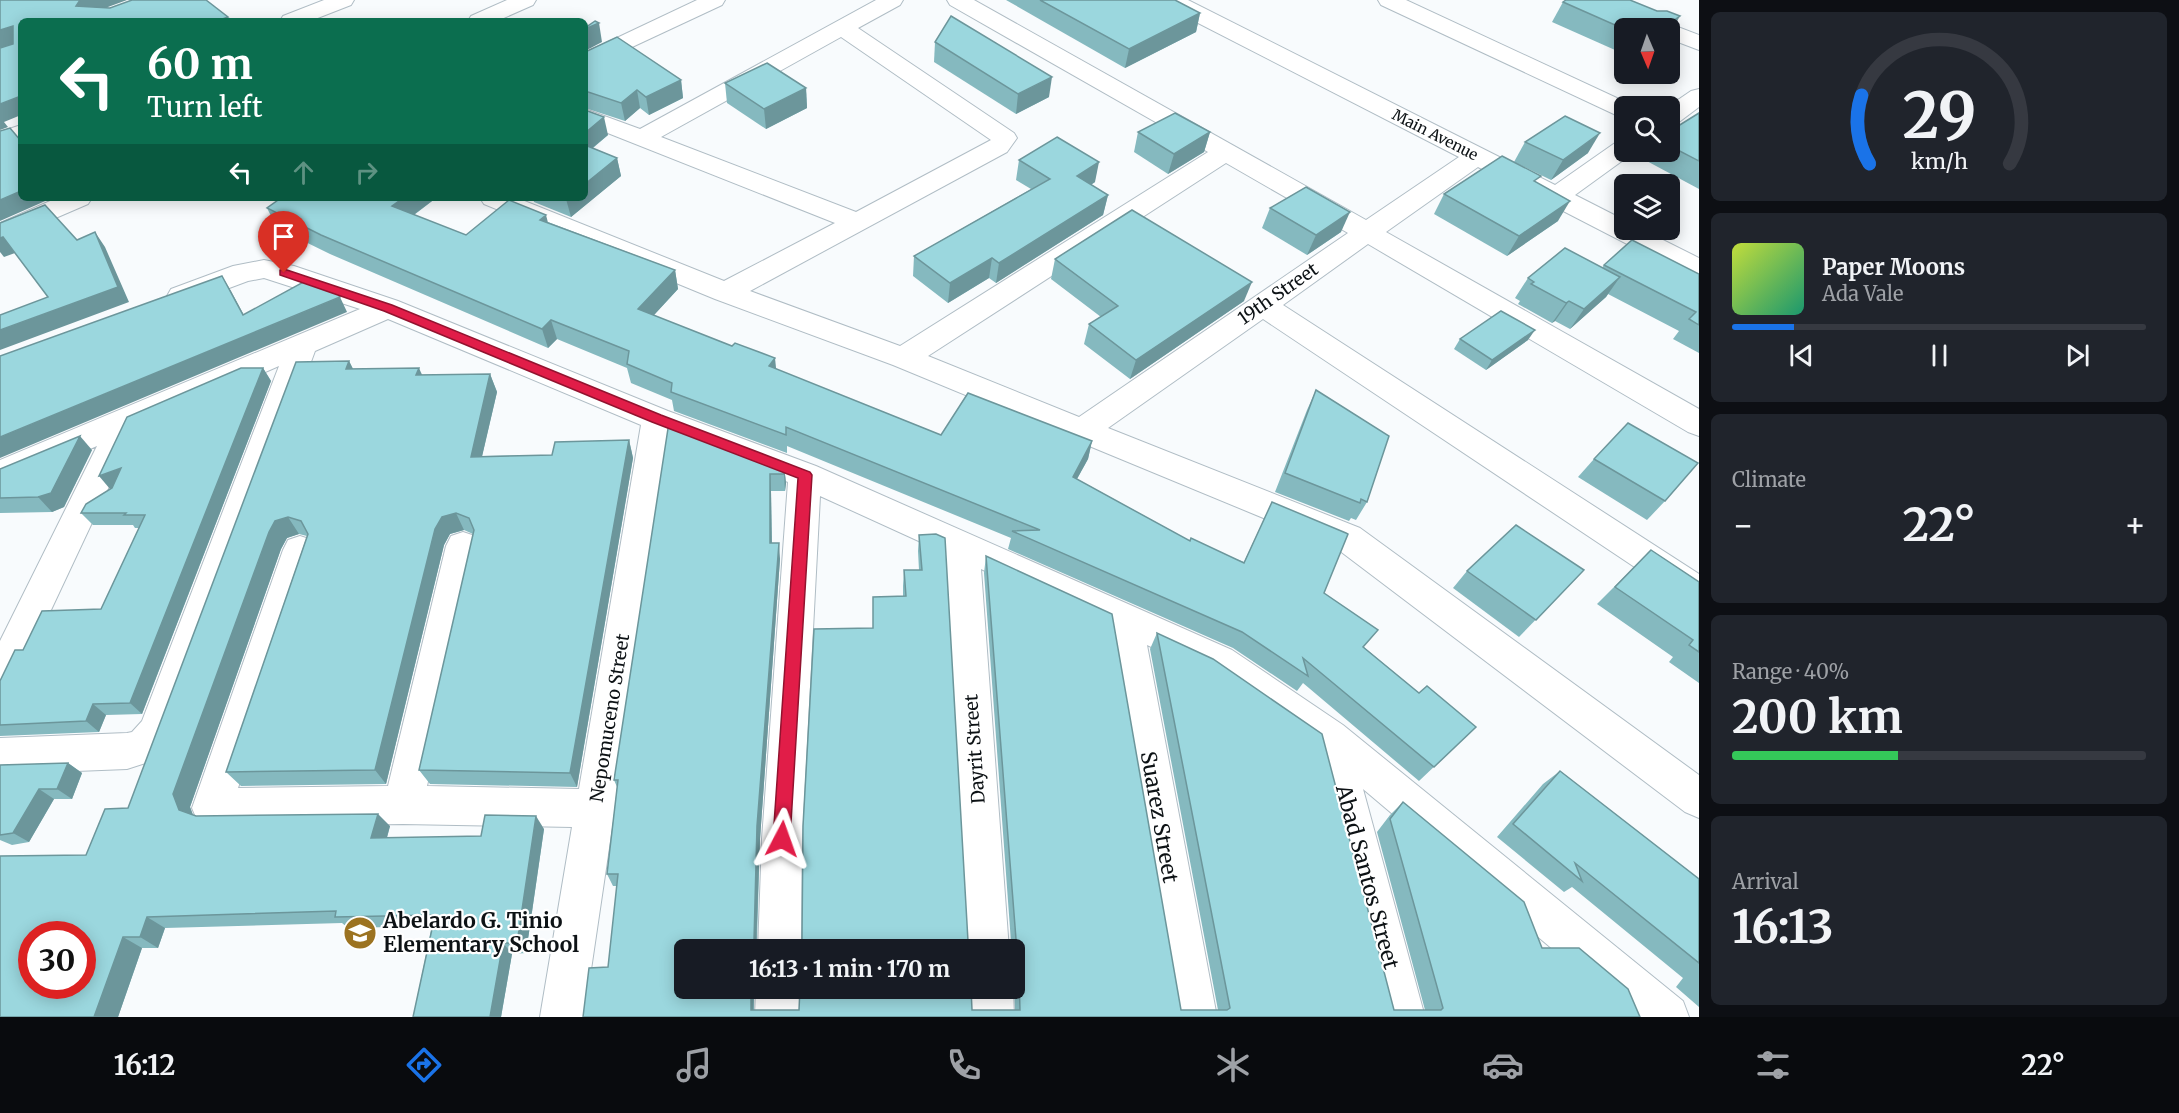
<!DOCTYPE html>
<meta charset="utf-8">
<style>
body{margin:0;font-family:Merriweather,serif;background:#20242c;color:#f1f3f6;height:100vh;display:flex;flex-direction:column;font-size:22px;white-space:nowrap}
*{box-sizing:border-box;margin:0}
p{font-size:20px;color:#9ea1a6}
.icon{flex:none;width:33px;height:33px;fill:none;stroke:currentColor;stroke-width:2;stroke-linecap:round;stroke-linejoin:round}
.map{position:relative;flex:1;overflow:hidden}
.panel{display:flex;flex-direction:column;gap:12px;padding:12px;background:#0d0f14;width:480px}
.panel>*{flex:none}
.hud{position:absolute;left:18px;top:18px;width:570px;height:183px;border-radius:9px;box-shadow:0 3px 15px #0003;background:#0b6e4f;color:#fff;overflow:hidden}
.needle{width:39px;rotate:178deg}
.fabs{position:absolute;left:1614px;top:18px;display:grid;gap:12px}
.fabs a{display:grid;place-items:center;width:66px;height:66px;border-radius:9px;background:#171b24;box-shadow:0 3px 15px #0003;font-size:30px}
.speed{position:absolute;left:18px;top:921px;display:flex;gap:12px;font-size:30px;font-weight:700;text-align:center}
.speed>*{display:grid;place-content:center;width:78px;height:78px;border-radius:50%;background:#171b24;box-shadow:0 3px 15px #0003;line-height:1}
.speed .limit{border:9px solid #d22;background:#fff;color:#111}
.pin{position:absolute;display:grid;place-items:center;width:51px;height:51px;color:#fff;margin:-62px -26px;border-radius:50% 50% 50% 0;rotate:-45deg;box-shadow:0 0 6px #0007}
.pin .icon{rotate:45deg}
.me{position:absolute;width:66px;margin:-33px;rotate:4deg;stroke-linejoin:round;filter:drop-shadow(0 0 4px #0008)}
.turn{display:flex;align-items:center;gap:21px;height:126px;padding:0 30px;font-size:27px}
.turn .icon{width:78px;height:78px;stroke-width:2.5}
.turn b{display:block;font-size:42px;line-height:51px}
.lanes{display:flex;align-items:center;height:57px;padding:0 30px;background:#0003;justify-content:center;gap:30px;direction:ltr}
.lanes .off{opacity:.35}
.big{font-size:45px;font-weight:700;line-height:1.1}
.panel .tile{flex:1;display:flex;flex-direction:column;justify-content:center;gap:9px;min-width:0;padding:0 21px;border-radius:9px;background:#20242c}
.panel .dial{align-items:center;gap:0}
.dial svg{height:156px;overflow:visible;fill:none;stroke:#363941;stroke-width:7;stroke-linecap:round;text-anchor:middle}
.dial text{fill:#f1f3f6;stroke:none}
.song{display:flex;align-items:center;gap:18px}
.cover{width:72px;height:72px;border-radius:9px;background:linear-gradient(135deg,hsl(70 70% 55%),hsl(160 70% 35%))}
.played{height:6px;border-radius:3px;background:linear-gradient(90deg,#1a73e8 15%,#363941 15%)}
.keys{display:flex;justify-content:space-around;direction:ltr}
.heat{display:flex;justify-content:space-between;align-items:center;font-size:33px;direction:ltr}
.charge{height:9px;border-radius:4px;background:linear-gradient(90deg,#34c759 40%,#363941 0)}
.trip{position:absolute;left:674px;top:939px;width:351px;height:60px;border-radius:9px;background:#171b24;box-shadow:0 3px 15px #0003;font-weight:700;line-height:60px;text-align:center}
.tabs{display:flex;height:96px;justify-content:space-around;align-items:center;background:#090b0e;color:#9ea1a6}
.tabs .icon{width:42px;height:42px}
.tabs .active{color:#1a73e8}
.tabs b{font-size:27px;color:#f1f3f6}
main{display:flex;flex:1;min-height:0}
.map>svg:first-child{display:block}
</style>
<main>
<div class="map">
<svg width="1699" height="1017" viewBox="0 0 1699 1017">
<rect width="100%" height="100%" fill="#f8fbfd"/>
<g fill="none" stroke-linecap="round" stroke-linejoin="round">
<defs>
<g id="street">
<polygon points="324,0 354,0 351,5 310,21 280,21 283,16"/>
<polygon points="507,0 536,0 533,5 497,21 468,21 471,16"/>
<polygon points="697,0 725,0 722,5 585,69 585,53"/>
<path d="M876 0H903L900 5 858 28 1014 133 1017 138 1007 152 750 291 900 346 1208 152 950 5 947 0H974L1366 220 1459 157 1163 5 1160 0H1188L1555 185 1615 143 1624 141V152H1634L1633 153 1575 195 1624 220V230H1643L1699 258V278L1689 276 1478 167 1386 232 1699 409V436L1688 432 1368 244 1283 305 1699 574V607L1687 602 1263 319 1108 428 1360 528 1699 775V818L1685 812 1336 548 1082 443 1069 440 1067 437 893 365 715 299 484 204 480 198H517L724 281 835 223 585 124V109L640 129ZM841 37 991 140 856 212 661 137ZM1226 163 1348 233 1079 417 928 356Z"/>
<polygon points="1378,0 1406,0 1634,106 1624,106 1624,117 1616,115 1381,5"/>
<polygon points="1670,24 1699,35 1699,50 1670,39 1670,28 1661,28"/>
<polygon points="1699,89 1699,107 1679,122 1670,124 1669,106 1691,91"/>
<polygon points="21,125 21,141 0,148 0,132"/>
<polygon points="57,198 92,198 88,204 0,242 0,223"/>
<polygon points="264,260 294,266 398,301 668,411 816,466 1232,650 1343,725 1683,1001 1689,1017 1633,1017 1363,789 1425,1017 1381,1017 1313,747 1206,672 1147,645 1217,1017 1173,1017 1108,628 981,569 1009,950 966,950 945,553 820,496 802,839 801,950 758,950 762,839 788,482 670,436 584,1017 540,1017 572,827 403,824 212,827 198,822 192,808 283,550 288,540 300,536 312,540 317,550 238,788 388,786 446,546 451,536 463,532 475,536 480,546 427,786 579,789 641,425 388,319 315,351 170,744 158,759 127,769 0,774 0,738 127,733 132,732 142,721 279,366 136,429 13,691 0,695 0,641 97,446 0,487 0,460 360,309 264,278 248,281 181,306 171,303 167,296 171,289 233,266"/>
<polygon points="756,988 800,988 799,1017 755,1017"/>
<polygon points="969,988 1013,988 1014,1017 970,1017"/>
</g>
</defs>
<!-- street casing -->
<use href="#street" stroke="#b0bdc5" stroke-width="2"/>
<!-- street -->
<use href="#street" fill="#fff" fill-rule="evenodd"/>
</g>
<!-- wall -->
<g fill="#85b9bf" fill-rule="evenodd">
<polygon points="1006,0 1175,0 1200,13 1196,32 1125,68"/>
<polygon points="1563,2 1624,28 1624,54 1552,22"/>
<polygon points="935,42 1049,97 1016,114 934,62"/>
<polygon points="585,52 681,80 683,98 649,115 640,108 625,121 585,108"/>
<polygon points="725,83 806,88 807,108 766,129 727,103"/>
<polygon points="585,110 608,135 593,148 617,158 621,176 571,217 534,202 533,198 585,198"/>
<polygon points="1699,113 1699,189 1643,159 1648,152 1670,152 1670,131"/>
<polygon points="1138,132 1210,132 1204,152 1168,174 1134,152"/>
<polygon points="1525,142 1588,153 1551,180 1514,162"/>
<polygon points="1019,160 1095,182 1091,185 1108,195 1103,215 996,283 989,278 948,303 913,276 914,256 1031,189 1016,180"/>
<polygon points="1537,183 1558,221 1507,256 1434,214 1444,194"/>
<polygon points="281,198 436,198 414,215 466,235 548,222 675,270 678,289 654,315 776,369 941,435 1092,441 1088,459 1077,479 1190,541 1244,562 1272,502 1324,593 1365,648 1419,693 1476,727 1419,781 1303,683 1297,691 1233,648 1008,549 1011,538 787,446 787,453 674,411 672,400 631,383 627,368 557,339 548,348 330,254 277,228 267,208"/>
<polygon points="1270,208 1341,232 1307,255 1262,228"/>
<polygon points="1055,259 1244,301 1130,379 1084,344 1089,324 1101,317 1051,279"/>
<polygon points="1604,265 1699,274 1699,353 1673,339 1679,331 1608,294 1606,297 1570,329 1555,321 1552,323 1518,304 1520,301 1515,298 1528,278 1602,268"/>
<polygon points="1460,339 1528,340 1486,370 1454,349"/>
<polygon points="349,361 353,369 422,375 490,374 497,392 482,456 552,455 629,440 633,458 577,787 430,784 419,770 473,534 464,530 450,534 444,545 386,784 241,786 226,772 307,536 299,534 287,538 281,549 190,807 193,815 196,816 390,826 387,838 481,836 544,829 526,953 512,954 501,1017 413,1017 432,926 348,928 342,923 165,928 158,948 142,948 118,1017 0,1017 86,855 128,808"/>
<polygon points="263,368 271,381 142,714 106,715 99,732 0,736 0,681 23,650 101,609 139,528 135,528 133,525 93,525 81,513"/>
<polygon points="1316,390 1367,502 1356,520 1351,518 1349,521 1275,492 1307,410"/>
<path d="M669 422 784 466 786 483 785 491H771L772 543 780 559 760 839 757 941 800 942 802 940 873 628V597L903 596V586L904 570H919L918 551 919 535 968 941 1011 942 984 573 986 556 1181 1010H1218L1150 649 1157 633 1394 1010H1425L1377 832 1390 815 1403 802 1542 948 1640 1017H583L608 967 617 886H613L607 874 617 787 614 780ZM684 950H1014V986L1015 1010H754V988Z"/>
<polygon points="92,450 64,507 52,512 0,513 0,469"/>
<polygon points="1594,459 1665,501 1647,520 1578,477"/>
<polygon points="1651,550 1699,582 1699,683 1669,662 1673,657 1597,604"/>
<polygon points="1584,570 1519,637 1453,588 1467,571"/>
<polygon points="68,763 82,773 72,799 54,799 29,842 12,845 0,840 0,765"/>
<polygon points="1560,771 1699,879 1699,1007 1676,987 1683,978 1572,887 1564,892 1497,837 1543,784"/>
</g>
<!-- shaded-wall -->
<g fill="#6c969b">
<polygon points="80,0 127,0 89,14 76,6"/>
<polygon points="1200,13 1196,32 1125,68 1129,49"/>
<polygon points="1680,16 1670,33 1670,28 1663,28"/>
<polygon points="228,17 230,21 217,21"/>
<polygon points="599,23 602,42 585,51 585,29"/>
<polygon points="13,26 21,42 0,48 0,30"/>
<polygon points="1052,77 1049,97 1016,114 1018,94"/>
<polygon points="681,80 683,98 649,115 646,97"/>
<polygon points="806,88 807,108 766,129 764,109"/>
<polygon points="637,90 640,108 625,121 621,103"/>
<polygon points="21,96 21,115 4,122 8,127 0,130 0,104"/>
<polygon points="604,117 608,135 585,154 585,133"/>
<polygon points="1210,132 1204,152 1168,174 1174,154"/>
<polygon points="1600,133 1588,153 1551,180 1563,160"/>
<polygon points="617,158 621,176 571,217 566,199 568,198 585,198 585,184"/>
<polygon points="1099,162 1095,182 1073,196 1077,176"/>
<polygon points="21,191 21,198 52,198 0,221 0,200"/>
<polygon points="1108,195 1103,215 996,283 999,263"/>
<polygon points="403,198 436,198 400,225 392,206"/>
<polygon points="1570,201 1558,221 1507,256 1519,236"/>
<polygon points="1350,212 1341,232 1307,255 1316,235"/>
<polygon points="546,215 551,234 540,220"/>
<polygon points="95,232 105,247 129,302 0,350 0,330 118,287"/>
<polygon points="3,237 15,253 4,257 0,252 0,238"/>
<polygon points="992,258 989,278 948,303 950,283"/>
<polygon points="675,270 678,289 642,328 638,309"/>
<polygon points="222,276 231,291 252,330 243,315"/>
<polygon points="1620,277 1606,297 1570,329 1584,309"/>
<polygon points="1252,282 1244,301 1130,379 1136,360"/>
<polygon points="340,297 347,312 0,458 0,437"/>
<polygon points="1569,301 1555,321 1552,323 1566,303"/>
<polygon points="551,320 557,339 548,348 542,329"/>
<polygon points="1535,330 1528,340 1486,370 1492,360"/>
<polygon points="775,358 777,377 769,366"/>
<polygon points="349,361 358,379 346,369"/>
<polygon points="263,368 271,381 142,714 130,703"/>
<polygon points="419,368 427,386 416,375"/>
<polygon points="490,374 497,392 478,474 471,457"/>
<polygon points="80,436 92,450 64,507 52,512 38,497"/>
<polygon points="629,440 633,458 577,787 570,773"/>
<polygon points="1092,441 1088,459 1068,495 1073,477"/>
<polygon points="784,466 786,483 785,491 784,474"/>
<polygon points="121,468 132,481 110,489 99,476"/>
<polygon points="770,474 771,491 772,559 770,543"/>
<polygon points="456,513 464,530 450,534 444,545 386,784 375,770 435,529 442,517"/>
<polygon points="288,517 299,534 287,538 281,549 190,807 196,823 179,810 173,794 269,532 275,521"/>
<polygon points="779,543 780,559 760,839 756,950 754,941 757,826"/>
<polygon points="93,704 106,715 99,732 86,721"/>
<polygon points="68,763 82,773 72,799 57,789"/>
<polygon points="39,789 54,799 29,842 13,833"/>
<polygon points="378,814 390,826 383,851 371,838"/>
<polygon points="536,816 544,829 526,953 517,943"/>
<polygon points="147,917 165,928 158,948 140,937"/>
<polygon points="123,937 142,948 118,1017 94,1017"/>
<polygon points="503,943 512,954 501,1017 490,1017"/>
<polygon points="751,988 754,988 753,1017 751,1010"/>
</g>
<!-- building -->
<g fill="#9bd7de" stroke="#6c969b" stroke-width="1.5" fill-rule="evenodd">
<polygon points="0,0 80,0 76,6 110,8 132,0 206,0 228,17 217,21 21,21 21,96 0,104 0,48 13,44 13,26 0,30"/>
<polygon points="1040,0 1175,0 1200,13 1129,49"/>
<polygon points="1566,0 1630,0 1657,11 1667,11 1680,16 1663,28 1624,29 1563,2"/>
<polygon points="951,16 1052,77 1018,94 935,42"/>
<polygon points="595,21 599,23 585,29 585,28"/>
<polygon points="617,37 681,80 646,97 637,90 621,103 585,91 585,52"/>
<polygon points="767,63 806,88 764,109 725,83"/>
<polygon points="585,110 604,117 585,133"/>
<polygon points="1175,113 1210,132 1174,154 1138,132"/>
<polygon points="1699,113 1699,161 1670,146 1670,131"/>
<polygon points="1565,116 1600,133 1563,160 1525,142"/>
<polygon points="10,128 21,141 21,191 0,200 0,131"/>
<polygon points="1057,137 1099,162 1077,176 1108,195 999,263 992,258 950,283 914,256 1050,179 1019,160"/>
<polygon points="585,145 617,158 585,184"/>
<polygon points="1502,156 1541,176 1534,181 1570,201 1519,236 1444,194"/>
<polygon points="1306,187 1350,212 1316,235 1270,208"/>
<polygon points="281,198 403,198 392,206 466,235 509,200 546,215 540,220 675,270 638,309 732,346 735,343 775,358 769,366 941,435 968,393 1092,441 1073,477 1190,541 1191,538 1244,563 1272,502 1346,533 1348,534 1324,593 1378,630 1363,647 1419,693 1427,686 1476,727 1434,767 1303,658 1308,676 1242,632 1012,531 1040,530 786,427 786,435 671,392 672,383 627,364 629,351 551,320 542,329 321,235 267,208"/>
<polygon points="45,205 77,240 95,232 118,287 0,330 0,315 48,297 3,237 0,238 0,223"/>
<polygon points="1132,210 1252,282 1136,360 1089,324 1118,306 1055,259"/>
<polygon points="1632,240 1699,274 1699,325 1689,319 1696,312 1604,265"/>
<polygon points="1565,248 1620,277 1584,309 1569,301 1566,303 1531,284 1534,282 1528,278"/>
<polygon points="222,276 243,315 307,280 336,291 340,297 0,437 0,356"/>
<polygon points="1501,311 1535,330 1492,360 1460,339"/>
<path d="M349 361 346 369 419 368 416 375 490 374 471 457 552 455 555 442 629 440 570 773 419 770 474 530 469 518 456 513 442 517 435 529 375 770 226 772 308 534 301 521 288 517 275 521 269 532 173 794 179 810 196 816 378 814 371 838 481 836 485 815 536 816 517 943H503L490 1017H413L435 915 335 917 336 911 147 917 140 937H123L94 1017H0V856L86 855 105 809 128 808 296 362ZM32 934H82V986H32Z"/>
<polygon points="241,368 263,368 130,703 93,704 86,721 0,725 0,681 15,650 23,650 42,611 101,609 145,515 124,515 126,513 81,513 86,504 112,488 121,468 99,476 127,417"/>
<polygon points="1316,390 1389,436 1367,502 1361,499 1360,503 1285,473"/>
<path d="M669 422 784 466V474H770V543H779L757 826 754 941 800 942 802 940 803 826 814 629 873 628V597L906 596 904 570H922L919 535 936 534 945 538 968 941 1013 942 1016 939 986 556 1112 614 1181 1010H1227L1230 1008 1157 633 1213 659 1322 734 1394 1010H1441L1443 1008 1390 819 1403 802 1524 902 1542 948H1579L1628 989 1640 1017H583L589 968 608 967 618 874H607L618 780H614ZM684 950H1014V977H1019L1020 1010H972L971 988H800L799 1010H751V988H684Z"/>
<polygon points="1628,423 1698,463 1665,501 1594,459"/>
<polygon points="80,436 51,493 38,497 0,498 0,469"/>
<polygon points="1516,525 1584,570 1536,620 1467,571"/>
<polygon points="1651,550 1699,582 1699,652 1689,645 1693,640 1615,587"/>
<polygon points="68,763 57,789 39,789 13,833 0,835 0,765"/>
<polygon points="1560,771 1699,879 1699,963 1575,863 1582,881 1513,824"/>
</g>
<!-- route -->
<polygon fill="#e11d48" stroke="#92132f" stroke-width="1.5" points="284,269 392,305 661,415 810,472 812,475 790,839 788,844 782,847 776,844 773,839 798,478 652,422 384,311 280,275 280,270"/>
<!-- icons -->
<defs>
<symbol id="school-disc" viewBox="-11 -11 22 22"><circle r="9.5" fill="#9c7321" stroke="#fff"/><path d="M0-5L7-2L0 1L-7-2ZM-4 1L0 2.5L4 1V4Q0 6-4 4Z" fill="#fff"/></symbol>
</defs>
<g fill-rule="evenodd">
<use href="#school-disc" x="341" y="914" width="38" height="38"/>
</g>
<g text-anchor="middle" stroke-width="4.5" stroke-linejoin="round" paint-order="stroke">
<!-- far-street labels -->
<g font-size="15" fill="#0d1215" stroke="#fff">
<text transform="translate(1435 135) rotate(27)" y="5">Main Avenue</text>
</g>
<!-- street labels -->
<g font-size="18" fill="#0d1215" stroke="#fff">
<text transform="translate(1278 294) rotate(-35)" y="6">19th Street</text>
<text transform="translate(610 718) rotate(-81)" y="6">Nepomuceno Street</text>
<text transform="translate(975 749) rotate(-94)" y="6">Dayrit Street</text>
</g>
<!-- near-street labels -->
<g font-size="21" fill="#0d1215" stroke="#fff">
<text transform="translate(1159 817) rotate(80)" y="7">Suarez Street</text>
<text transform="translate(1367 877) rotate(75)" y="7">Abad Santos Street</text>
</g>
<!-- near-poi labels -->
<g font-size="21" font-weight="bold" fill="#0d1215" stroke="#fff" text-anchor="start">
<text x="383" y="928">Abelardo G. Tinio<tspan x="383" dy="24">Elementary School</tspan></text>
</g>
</g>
</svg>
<div class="fabs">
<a><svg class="needle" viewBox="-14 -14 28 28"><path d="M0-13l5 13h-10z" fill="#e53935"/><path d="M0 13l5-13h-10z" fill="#9ea1a6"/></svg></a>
<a><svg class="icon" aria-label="search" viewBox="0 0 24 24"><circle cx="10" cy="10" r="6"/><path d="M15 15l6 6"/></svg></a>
<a><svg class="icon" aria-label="layers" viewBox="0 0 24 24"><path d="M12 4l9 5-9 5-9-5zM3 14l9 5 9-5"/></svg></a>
</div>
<div class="speed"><div class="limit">30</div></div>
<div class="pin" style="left:284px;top:273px;background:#d93025"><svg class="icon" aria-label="arrive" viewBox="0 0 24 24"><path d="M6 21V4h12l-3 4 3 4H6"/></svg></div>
<svg class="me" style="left:782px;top:839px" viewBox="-20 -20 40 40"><path d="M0-17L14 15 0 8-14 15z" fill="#e11d48" stroke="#fff" stroke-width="4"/></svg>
<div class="trip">16:13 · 1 min · 170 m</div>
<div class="hud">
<div class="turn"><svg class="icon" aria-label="left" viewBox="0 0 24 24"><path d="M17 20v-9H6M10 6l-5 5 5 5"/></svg><div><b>60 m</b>Turn left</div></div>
<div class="lanes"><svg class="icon" aria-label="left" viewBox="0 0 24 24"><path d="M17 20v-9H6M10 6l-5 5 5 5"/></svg><svg class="icon off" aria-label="ahead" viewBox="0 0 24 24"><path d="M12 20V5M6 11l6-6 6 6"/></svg><svg class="icon off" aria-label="right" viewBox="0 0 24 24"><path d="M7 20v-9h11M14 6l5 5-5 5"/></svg></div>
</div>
</div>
<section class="panel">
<div class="tile dial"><svg viewBox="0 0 100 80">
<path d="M14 69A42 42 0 1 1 86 69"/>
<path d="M14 69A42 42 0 0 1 10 34" stroke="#1a73e8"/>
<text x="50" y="56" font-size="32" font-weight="700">29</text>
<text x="50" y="72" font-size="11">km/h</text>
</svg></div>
<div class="tile">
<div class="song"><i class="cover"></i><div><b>Paper Moons</b><p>Ada Vale</p></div></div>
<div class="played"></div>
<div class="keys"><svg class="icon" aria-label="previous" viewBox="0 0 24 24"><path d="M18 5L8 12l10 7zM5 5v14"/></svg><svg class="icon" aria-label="pause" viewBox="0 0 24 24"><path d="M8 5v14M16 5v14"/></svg><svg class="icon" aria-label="next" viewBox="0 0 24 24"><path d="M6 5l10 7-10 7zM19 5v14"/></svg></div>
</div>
<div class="tile"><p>Climate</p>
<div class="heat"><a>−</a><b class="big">22°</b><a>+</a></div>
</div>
<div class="tile"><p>Range · 40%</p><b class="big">200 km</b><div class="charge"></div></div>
<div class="tile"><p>Arrival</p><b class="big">16:13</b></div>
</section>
</main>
<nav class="tabs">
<b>16:12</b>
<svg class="icon active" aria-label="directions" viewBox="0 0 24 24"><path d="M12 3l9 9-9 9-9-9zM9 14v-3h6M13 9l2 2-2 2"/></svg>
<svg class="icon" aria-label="music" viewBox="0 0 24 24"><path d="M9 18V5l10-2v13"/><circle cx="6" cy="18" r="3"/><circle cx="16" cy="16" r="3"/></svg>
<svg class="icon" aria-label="phone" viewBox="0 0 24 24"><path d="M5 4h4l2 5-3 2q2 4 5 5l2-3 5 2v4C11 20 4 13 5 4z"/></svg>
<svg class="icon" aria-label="climate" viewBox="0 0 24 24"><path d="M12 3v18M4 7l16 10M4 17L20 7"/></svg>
<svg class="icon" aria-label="car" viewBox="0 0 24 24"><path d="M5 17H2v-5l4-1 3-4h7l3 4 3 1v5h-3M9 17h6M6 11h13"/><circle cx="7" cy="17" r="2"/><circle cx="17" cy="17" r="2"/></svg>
<svg class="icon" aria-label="filters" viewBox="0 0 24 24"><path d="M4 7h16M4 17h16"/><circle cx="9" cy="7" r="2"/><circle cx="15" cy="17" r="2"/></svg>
<b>22°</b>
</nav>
